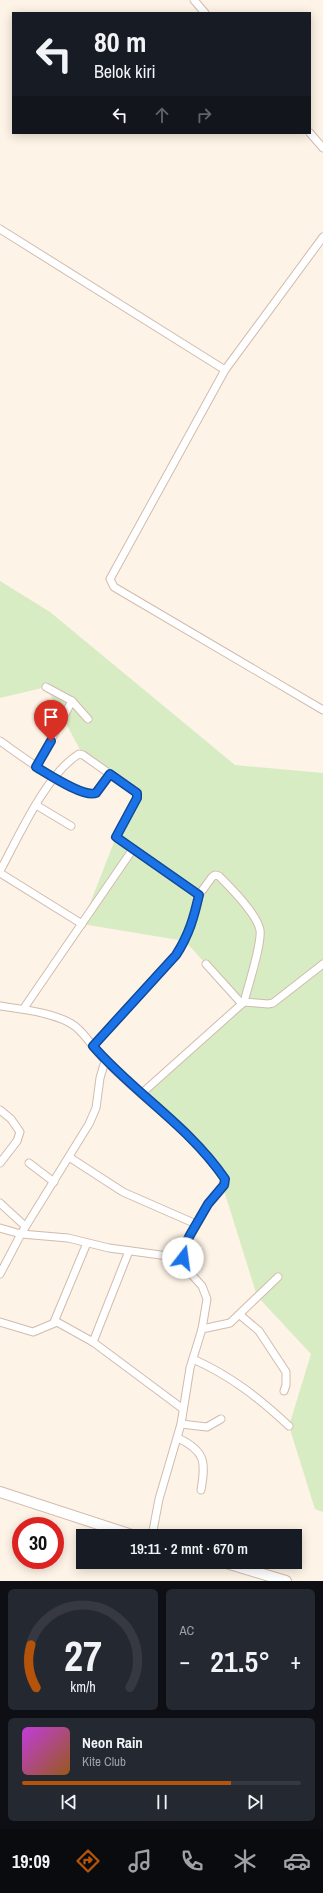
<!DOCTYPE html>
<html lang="id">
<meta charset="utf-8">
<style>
body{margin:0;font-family:"Archivo Narrow",sans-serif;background:#242831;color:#f1f3f6;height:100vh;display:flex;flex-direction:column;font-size:15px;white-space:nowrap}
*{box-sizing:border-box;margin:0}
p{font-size:13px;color:#9ea1a6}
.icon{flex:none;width:22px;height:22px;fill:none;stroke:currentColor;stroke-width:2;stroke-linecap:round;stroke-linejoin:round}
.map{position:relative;height:1581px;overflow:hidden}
.details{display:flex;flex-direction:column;gap:8px;padding:8px;background:#0d0f14;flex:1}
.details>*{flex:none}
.top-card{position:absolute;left:12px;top:12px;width:299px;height:122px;border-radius:0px;box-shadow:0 2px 10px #0003;background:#171b24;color:#f1f3f6;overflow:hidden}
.speed{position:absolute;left:12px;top:1517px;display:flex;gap:8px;font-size:20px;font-weight:700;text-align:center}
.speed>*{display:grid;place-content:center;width:52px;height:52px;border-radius:50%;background:#171b24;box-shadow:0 2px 10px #0003;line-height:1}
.speed .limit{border:6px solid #d22;background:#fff;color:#111}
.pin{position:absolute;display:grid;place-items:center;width:34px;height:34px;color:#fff;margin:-41px -17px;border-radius:50% 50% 50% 0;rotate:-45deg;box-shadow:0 0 4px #0007}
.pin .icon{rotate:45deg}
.me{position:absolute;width:44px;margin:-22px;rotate:15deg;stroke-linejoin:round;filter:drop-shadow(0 0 3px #0008)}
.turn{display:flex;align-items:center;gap:14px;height:84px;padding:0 16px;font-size:18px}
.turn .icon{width:52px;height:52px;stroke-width:2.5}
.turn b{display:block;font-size:28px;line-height:34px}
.lanes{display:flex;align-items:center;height:38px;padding:0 16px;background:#0003;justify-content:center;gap:20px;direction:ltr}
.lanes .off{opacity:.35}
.big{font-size:30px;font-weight:600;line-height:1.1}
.details .tile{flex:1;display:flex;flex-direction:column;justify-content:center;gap:6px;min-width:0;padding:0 14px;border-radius:6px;background:#242831}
.details .dial{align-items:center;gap:0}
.dial svg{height:104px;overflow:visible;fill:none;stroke:#363941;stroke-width:7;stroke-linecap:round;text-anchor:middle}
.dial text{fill:#f1f3f6;stroke:none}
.song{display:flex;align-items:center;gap:12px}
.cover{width:48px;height:48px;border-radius:6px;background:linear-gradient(135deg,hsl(290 70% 55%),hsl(30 70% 35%))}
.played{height:4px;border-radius:2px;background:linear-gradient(90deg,#b45309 75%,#363941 75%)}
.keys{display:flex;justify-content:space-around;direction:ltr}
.heat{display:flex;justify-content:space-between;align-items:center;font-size:22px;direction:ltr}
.details .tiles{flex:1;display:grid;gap:8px;grid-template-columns:1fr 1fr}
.tile:last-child{grid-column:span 2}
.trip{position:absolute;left:76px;top:1529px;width:226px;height:40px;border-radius:0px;background:#171b24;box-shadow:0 2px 10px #0003;font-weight:600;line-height:40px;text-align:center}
.tab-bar{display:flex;height:64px;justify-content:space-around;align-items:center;background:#090b0e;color:#9ea1a6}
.tab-bar .icon{width:28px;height:28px}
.tab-bar .current{color:#b45309}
.tab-bar b{font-size:18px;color:#f1f3f6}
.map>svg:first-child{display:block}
</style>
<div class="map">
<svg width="323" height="1581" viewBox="0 0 323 1581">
<rect width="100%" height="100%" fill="#fdf3e6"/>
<!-- green -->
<polygon fill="#d7ecc3" points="0,581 50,612 235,765 323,773 323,1512 315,1509 289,1426 311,1354 257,1296 217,1168 141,1094 242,1004 185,941 82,924 116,837 137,798 83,755 46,687 0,698"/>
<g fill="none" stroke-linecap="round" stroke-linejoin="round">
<defs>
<g id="minor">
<polyline points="194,0 205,13"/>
<polyline points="310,133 323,148"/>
<polyline points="0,229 225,370"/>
<polyline points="323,237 225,370 110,579 114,587 323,710"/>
<polyline points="46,687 72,701 88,719"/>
<path d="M0 741C16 752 79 800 96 793L110 774"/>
<polyline points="36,767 72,701"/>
<polyline points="36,805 71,826"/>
<path d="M133 849 199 895 212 877 215 875 219 876C231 888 257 914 260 930 262 944 248 986 244 1002L268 1004 273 1003 323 964"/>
<path d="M0 871C18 838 46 774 79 754L83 755 137 793V798L116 837 133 849 24 1008"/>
<polyline points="0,873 82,924"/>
<polyline points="206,964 242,1004"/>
<path d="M0 1006C21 1009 59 1013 76 1027 87 1036 95 1051 106 1061 145 1102 192 1130 225 1179V1185L208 1204 184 1247 183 1258 192 1275 202 1286 207 1299 202 1329 190 1368 181 1424 159 1499 152 1536"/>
<path d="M93 1046 176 955C189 936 194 917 199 895"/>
<polyline points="141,1094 244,1002"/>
<polyline points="0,1110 11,1119 20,1132 17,1141 0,1163"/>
<polyline points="69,1157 123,1192 196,1224"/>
<polyline points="29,1163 54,1182"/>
<polyline points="0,1203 25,1226"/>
<polyline points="0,1228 21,1234 89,1124 96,1108 100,1078 105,1061"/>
<polyline points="0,1274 21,1234 68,1238 109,1248 183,1258"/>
<polyline points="240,1315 259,1331 286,1372 286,1385 284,1391"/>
<polyline points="0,1322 33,1332 57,1322 93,1342 183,1409"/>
<polyline points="54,1322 87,1243"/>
<polyline points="202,1329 230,1323 278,1277"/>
<polyline points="93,1342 129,1251"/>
<path d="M193 1359C231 1376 259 1398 289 1426"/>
<polyline points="181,1424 207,1427 221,1419"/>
<path d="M178 1438C205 1451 206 1461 201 1490"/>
</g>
<g id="secondary">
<polyline points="0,1492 135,1536"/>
<polyline points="223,1562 286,1581"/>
</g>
</defs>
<!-- minor casing -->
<use href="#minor" stroke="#d2bbae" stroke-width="9"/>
<!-- secondary casing -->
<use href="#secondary" stroke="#d5bbab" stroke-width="12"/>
<!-- minor -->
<use href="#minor" stroke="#fff" stroke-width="7"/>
<!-- secondary -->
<use href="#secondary" stroke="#fff" stroke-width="10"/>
</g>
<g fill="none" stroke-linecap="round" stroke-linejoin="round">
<defs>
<path id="route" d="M51 741 36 767C48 774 84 798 96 793L110 774 137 793V798L116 837 199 895C194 917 189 935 176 955L93 1046C134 1093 189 1126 225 1179L224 1185 208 1204 190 1235 184 1247 183 1258"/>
</defs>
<!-- route casing -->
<use href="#route" stroke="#114b97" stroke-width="10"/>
<!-- route -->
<use href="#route" stroke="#1a73e8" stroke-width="7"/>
</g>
</svg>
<div class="speed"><div class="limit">30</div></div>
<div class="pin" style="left:51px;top:741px;background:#d93025"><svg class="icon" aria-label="arrive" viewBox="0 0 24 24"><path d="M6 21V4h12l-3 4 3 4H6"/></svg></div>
<svg class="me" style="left:183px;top:1258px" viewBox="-20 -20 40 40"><circle r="19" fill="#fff"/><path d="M0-13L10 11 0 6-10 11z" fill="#1a73e8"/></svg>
<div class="trip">19:11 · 2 mnt · 670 m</div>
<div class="top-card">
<div class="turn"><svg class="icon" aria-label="left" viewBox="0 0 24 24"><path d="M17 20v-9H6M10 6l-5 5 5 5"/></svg><div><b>80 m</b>Belok kiri</div></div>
<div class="lanes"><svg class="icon" aria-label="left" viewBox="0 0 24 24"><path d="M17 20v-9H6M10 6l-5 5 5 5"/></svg><svg class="icon off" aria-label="ahead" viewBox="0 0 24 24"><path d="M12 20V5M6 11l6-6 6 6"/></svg><svg class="icon off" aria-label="right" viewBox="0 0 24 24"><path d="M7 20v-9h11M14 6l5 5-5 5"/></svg></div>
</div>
</div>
<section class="details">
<div class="tiles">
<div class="tile dial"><svg viewBox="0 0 100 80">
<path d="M14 69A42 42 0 1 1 86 69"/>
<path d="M14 69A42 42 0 0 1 10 36" stroke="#b45309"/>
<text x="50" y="56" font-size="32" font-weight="700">27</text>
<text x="50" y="72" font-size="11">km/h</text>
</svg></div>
<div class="tile"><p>AC</p>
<div class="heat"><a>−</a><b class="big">21.5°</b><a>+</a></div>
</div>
<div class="tile">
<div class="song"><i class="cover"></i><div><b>Neon Rain</b><p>Kite Club</p></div></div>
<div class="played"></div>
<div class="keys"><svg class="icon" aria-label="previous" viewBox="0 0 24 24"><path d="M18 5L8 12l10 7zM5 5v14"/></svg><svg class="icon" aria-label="pause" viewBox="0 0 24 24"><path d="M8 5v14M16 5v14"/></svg><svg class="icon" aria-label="next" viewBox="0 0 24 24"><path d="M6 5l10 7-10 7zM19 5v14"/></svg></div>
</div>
</div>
</section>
<nav class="tab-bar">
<b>19:09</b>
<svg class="icon current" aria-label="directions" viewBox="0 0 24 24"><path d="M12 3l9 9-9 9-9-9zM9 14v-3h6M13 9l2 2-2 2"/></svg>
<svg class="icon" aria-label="music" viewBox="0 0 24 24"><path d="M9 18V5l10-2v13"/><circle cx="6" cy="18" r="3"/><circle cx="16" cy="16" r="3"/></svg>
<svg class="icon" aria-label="phone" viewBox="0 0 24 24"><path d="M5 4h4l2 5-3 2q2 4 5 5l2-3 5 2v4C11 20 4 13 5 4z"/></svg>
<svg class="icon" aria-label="climate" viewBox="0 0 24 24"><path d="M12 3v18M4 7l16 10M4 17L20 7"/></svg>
<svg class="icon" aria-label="car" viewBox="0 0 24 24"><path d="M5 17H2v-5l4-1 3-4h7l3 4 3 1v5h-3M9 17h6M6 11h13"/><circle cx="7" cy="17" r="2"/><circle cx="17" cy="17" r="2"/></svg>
</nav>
